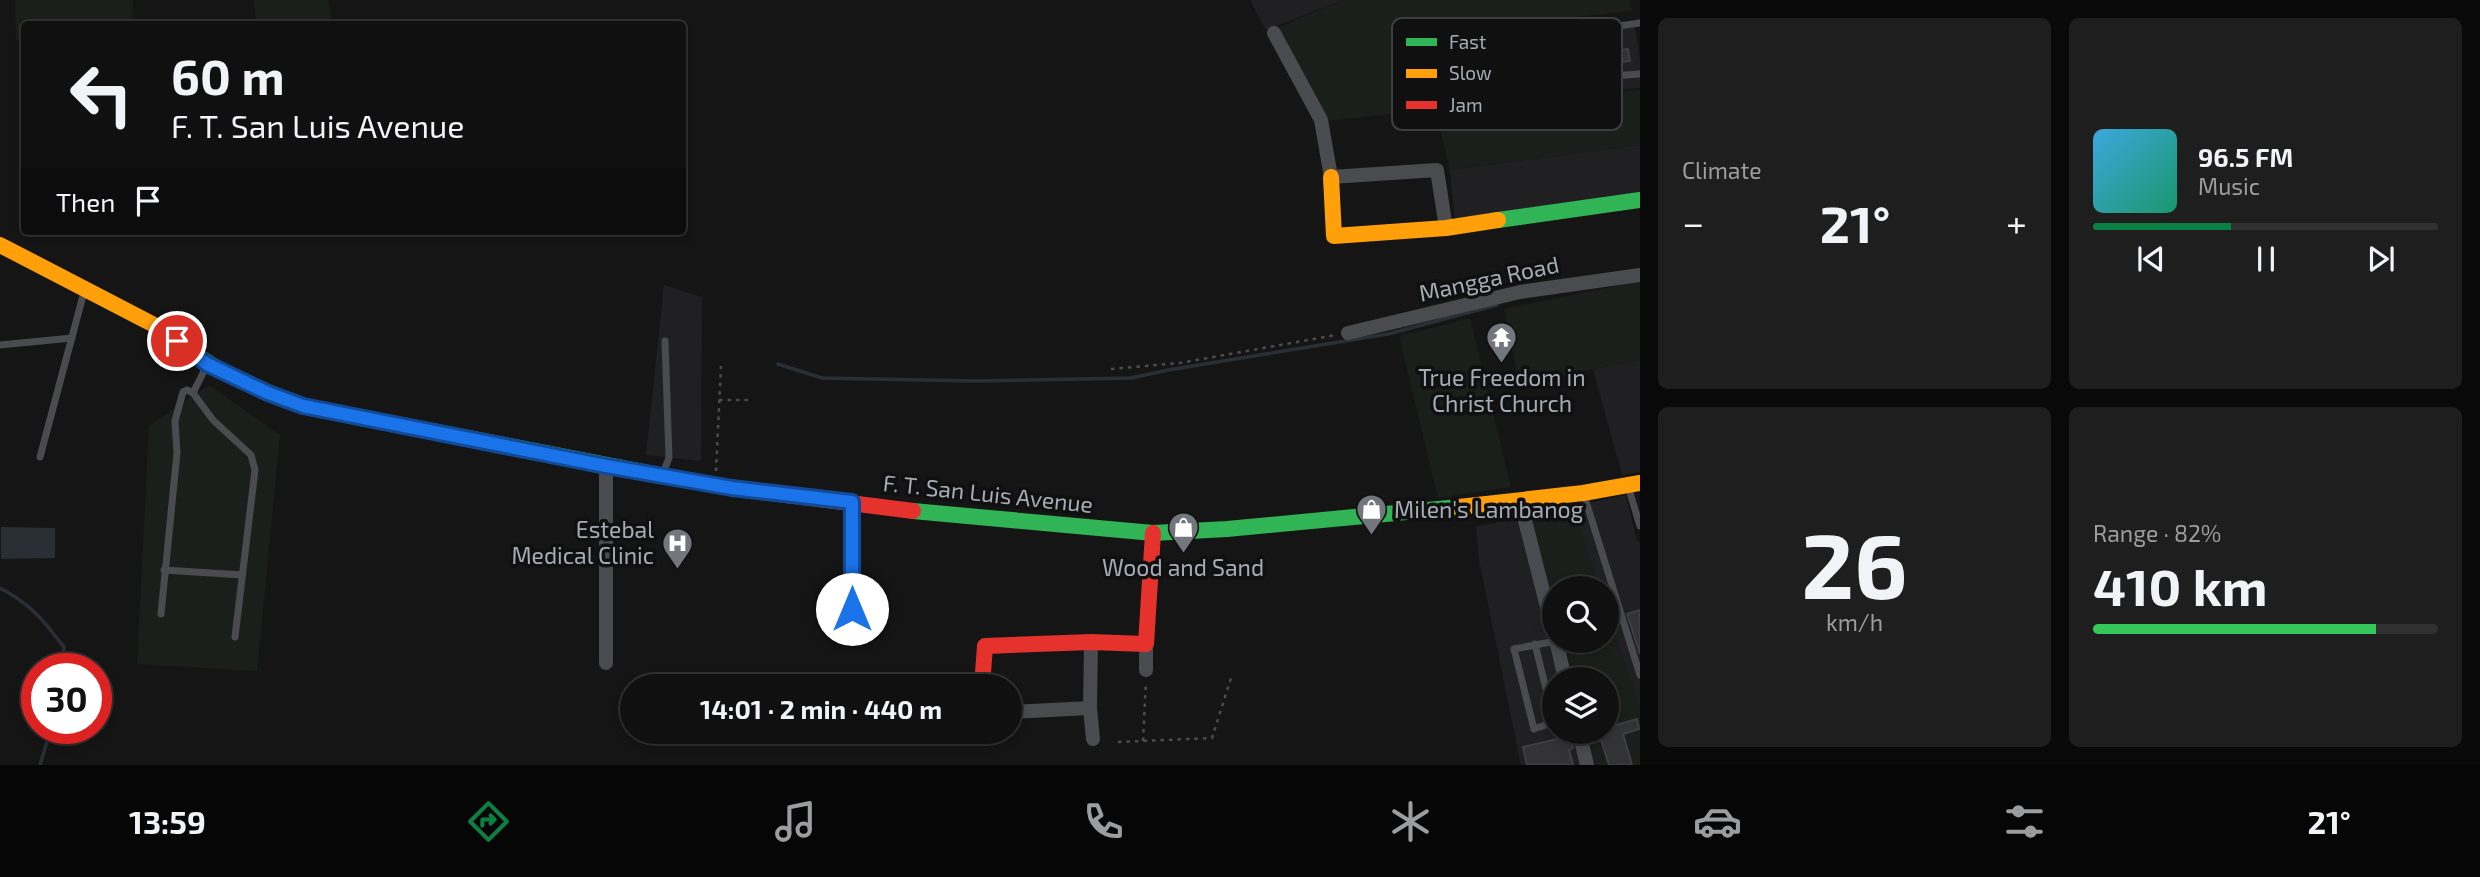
<!DOCTYPE html>
<meta charset="utf-8">
<style>
body{margin:0;font-family:"Exo 2",sans-serif;background:#1e1e1e;color:#f1f3f6;height:100vh;display:flex;flex-direction:column;font-size:26px;white-space:nowrap}
*{box-sizing:border-box;margin:0}
p{font-size:23px;color:#9c9d9f}
.icon{flex:none;width:38px;height:38px;fill:none;stroke:currentColor;stroke-width:2;stroke-linecap:round;stroke-linejoin:round}
.map{position:relative;flex:1;overflow:hidden}
.drawer{display:flex;flex-direction:column;gap:18px;padding:18px;background:#090909;width:840px}
.drawer>*{flex:none}
.top-card{position:absolute;left:21px;top:21px;width:665px;height:214px;border-radius:7px;box-shadow:0 4px 10px #0003,0 0 0 2px #303030;background:#101010;color:#f1f3f6;overflow:hidden}
.controls{position:absolute;left:1542px;top:576px;display:grid;gap:14px}
.controls a{display:grid;place-items:center;width:77px;height:77px;border-radius:50%;background:#101010;box-shadow:0 4px 10px #0003,0 0 0 2px #303030;font-size:35px}
.speed{position:absolute;left:21px;top:653px;display:flex;gap:14px;font-size:35px;font-weight:700;text-align:center}
.speed>*{display:grid;place-content:center;width:91px;height:91px;border-radius:50%;background:#101010;box-shadow:0 4px 10px #0003,0 0 0 2px #303030;line-height:1}
.speed .limit{border:10px solid #d22;background:#fff;color:#111}
.pin{position:absolute;display:grid;place-items:center;width:60px;height:60px;color:#fff;margin:-30px;border:4px solid #fff;border-radius:50%;box-shadow:0 2px 7px #0007}
.me{position:absolute;width:77px;margin:-38px;rotate:0deg;stroke-linejoin:round;filter:drop-shadow(0 0 5px #0008)}
.turn{display:flex;align-items:center;gap:24px;height:147px;padding:0 35px;font-size:32px}
.turn .icon{width:91px;height:91px;stroke-width:2.5}
.turn b{display:block;font-size:49px;line-height:60px}
.then{display:flex;align-items:center;height:66px;padding:0 35px;background:#0003;gap:14px;font-size:26px}
.big{font-size:52px;font-weight:700;line-height:1.1}
.drawer .tile{flex:1;display:flex;flex-direction:column;justify-content:center;gap:10px;min-width:0;padding:0 24px;border-radius:10px;background:#1e1e1e}
.drawer .dial{align-items:center;gap:0}
.dial b{font-size:91px;line-height:1}
.song{display:flex;align-items:center;gap:21px}
.cover{width:84px;height:84px;border-radius:10px;background:linear-gradient(135deg,hsl(200 70% 55%),hsl(160 70% 35%))}
.played{height:7px;border-radius:4px;background:linear-gradient(90deg,#0b8043 40%,#303030 40%)}
.keys{display:flex;justify-content:space-around;direction:ltr}
.heat{display:flex;justify-content:space-between;align-items:center;font-size:38px;direction:ltr}
.charge{height:10px;border-radius:5px;background:linear-gradient(90deg,#34c759 82%,#303030 0)}
.drawer .tiles{flex:1;display:grid;gap:18px;grid-template-columns:repeat(2,1fr)}
.trip{position:absolute;left:620px;top:674px;width:402px;height:70px;border-radius:35px;background:#101010;box-shadow:0 4px 10px #0003,0 0 0 2px #303030;font-weight:700;line-height:70px;text-align:center}
.tabs{display:flex;height:112px;justify-content:space-around;align-items:center;background:#060606;color:#9c9d9f}
.tabs .icon{width:49px;height:49px}
.tabs .active{color:#0b8043}
.tabs b{font-size:32px;color:#f1f3f6}
main{display:flex;flex:1;min-height:0}
.map>svg:first-child{display:block}
</style>
<main>
<div class="map">
<svg width="1640" height="765" viewBox="0 0 1640 765">
<rect width="100%" height="100%" fill="#151515"/>
<!-- built -->
<g fill="#202022" fill-rule="evenodd">
<polygon points="1250,0 1343,0 1266,30"/>
<polygon points="1635,27 1640,60 1640,88 1575,93 1569,37"/>
<polygon points="1640,145 1640,196 1455,220 1450,170"/>
<polygon points="664,285 702,297 701,461 646,455"/>
<polygon points="1640,360 1640,472 1622,475 1593,369"/>
<path d="M1626 495 1637 542H1640V765H1521L1479 560 1476 527ZM1554 588H1606V640H1554ZM1554 679H1606V732H1554Z"/>
</g>
<!-- green -->
<g fill="#1a1f1b">
<polygon points="15,0 133,0 132,24 24,24 24,42 16,40"/>
<polygon points="253,0 328,0 332,24 257,24"/>
<polygon points="1343,0 1630,0 1632,11 1499,25 1503,99 1640,90 1640,145 1450,170 1435,109 1327,121 1279,27"/>
<polygon points="1640,281 1640,360 1519,384 1504,309"/>
<polygon points="1470,318 1511,487 1438,498 1399,336"/>
<polygon points="209,385 280,435 257,671 137,664 149,426"/>
<polygon points="1574,510 1600,588 1554,588 1554,620 1528,520"/>
<polygon points="1607,608 1640,708 1640,765 1591,765 1583,732 1606,732 1606,679 1569,679 1559,641 1606,640"/>
</g>
<!-- water -->
<polygon fill="#2a2f36" points="1,527 55,528 55,558 1,559"/>
<g fill="none" stroke-linecap="round" stroke-linejoin="round">
<!-- stream -->
<g stroke="#2a2f36" stroke-width="3.5">
<polyline points="778,364 822,378 975,381 1131,378 1168,370 1388,334 1497,305"/>
<path d="M0 588C31 604 43 620 64 647L62 668"/>
<polyline points="40,765 51,728"/>
</g>
</g>
<!-- building -->
<g fill="#333335" stroke="#3e3f41" stroke-width="2">
<polygon points="1628,49 1630,61 1602,65 1601,53"/>
<polygon points="1640,610 1640,654 1627,614"/>
<polygon points="1637,719 1639,729 1623,734 1632,765 1609,765 1601,740 1592,743 1589,733 1606,732 1606,728"/>
<polygon points="1566,737 1567,740 1571,739 1573,748 1569,750 1573,765 1527,765 1523,747"/>
</g>
<g fill="none" stroke-linecap="round" stroke-linejoin="round">
<!-- path -->
<g stroke="#4b4c4f" stroke-width="2.5" stroke-dasharray="3.5 5" stroke-linecap="butt">
<polyline points="1111,369 1180,363 1336,335"/>
<polyline points="719,400 748,400"/>
<polyline points="716,471 721,366"/>
<polyline points="1143,741 1146,682"/>
<polyline points="1118,742 1212,738 1231,678"/>
</g>
<!-- lane -->
<g stroke="#4a4b4e" stroke-width="7">
<polyline points="1592,31 1597,77 1640,74"/>
<polyline points="1543,37 1640,23"/>
<polyline points="0,345 72,338"/>
<polyline points="207,365 193,393 213,420 251,455 255,470 235,637"/>
<polyline points="40,457 84,292"/>
<polyline points="662,475 669,458 665,341"/>
<polyline points="1628,486 1640,526"/>
<polyline points="1584,495 1640,675"/>
<polyline points="164,570 242,575"/>
<polyline points="161,614 177,453 175,421 183,392 187,390 193,393"/>
<polyline points="1535,644 1554,722"/>
<polyline points="1554,722 1534,729 1514,649 1556,641"/>
</g>
<!-- street -->
<g stroke="#4a4b4e" stroke-width="14">
<polyline points="1274,33 1321,120 1331,177 1437,170 1446,228"/>
<polyline points="1348,333 1520,292 1640,275"/>
<polyline points="1520,501 1554,634"/>
<polyline points="852,636 852,502"/>
<polyline points="1556,640 1565,679"/>
<polyline points="1091,642 1090,708 1093,739"/>
<polyline points="606,663 606,466"/>
<polyline points="1146,670 1146,644"/>
<polyline points="1010,712 1090,708"/>
<polyline points="1579,732 1587,765"/>
</g>
<!-- fast -->
<g stroke="#30b455" stroke-width="16">
<polyline points="1498,220 1640,200"/>
<path d="M187 348C221 375 263 391 303 406L664 476"/>
<polyline points="913,511 1153,533 1227,529 1459,507"/>
</g>
<!-- slow -->
<g stroke="#ff9f0a" stroke-width="16">
<polyline points="1331,177 1334,236 1446,228 1498,220"/>
<polyline points="0,245 162,329 187,348"/>
<polyline points="1459,507 1583,493 1640,483"/>
</g>
<!-- jam -->
<g stroke="#e5322d" stroke-width="16">
<polyline points="664,476 732,488 913,511"/>
<polyline points="982,686 985,646 1091,642 1146,644 1153,533"/>
</g>
</g>
<g fill="none" stroke-linecap="round" stroke-linejoin="round">
<defs>
<polyline id="route" points="177,341 207,364 268,393 303,406 606,466 732,488 852,502 852,609"/>
</defs>
<!-- route casing -->
<use href="#route" stroke="#114b97" stroke-width="18"/>
<!-- route -->
<use href="#route" stroke="#1a73e8" stroke-width="12"/>
</g>
<!-- icons -->
<defs>
<symbol id="temple-pin" viewBox="-11 -11 22 30"><path d="M0 17L-7.5 6A9.5 9.5 0 1 1 7.5 6Z" fill="#74767d" stroke="#101011"/><path d="M0-6L5-2H3V0L6.5 2.5H4V6H1.5V3h-3V6H-4V2.5H-6.5L-3 0V-2H-5Z" fill="#fff"/></symbol>
<symbol id="shop-pin" viewBox="-11 -11 22 30"><path d="M0 17L-7.5 6A9.5 9.5 0 1 1 7.5 6Z" fill="#74767d" stroke="#101011"/><path d="M-5-2.5h2.3a2.7 3.5 0 0 1 5.4 0H5L5.5 6h-11ZM-1.5-2.5h3a1.5 2.3 0 0 0-3 0Z" fill="#fff"/></symbol>
<symbol id="hospital-pin" viewBox="-11 -11 22 30"><path d="M0 17L-7.5 6A9.5 9.5 0 1 1 7.5 6Z" fill="#74767d" stroke="#101011"/><path d="M-5-5h3v3.5h4V-5h3V5h-3V1.5h-4V5h-3Z" fill="#fff"/></symbol>
</defs>
<g fill-rule="evenodd">
<use href="#temple-pin" x="1484" y="320" width="35" height="47"/>
<use href="#shop-pin" x="1354" y="492" width="35" height="47"/>
<use href="#shop-pin" x="1166" y="510" width="35" height="47"/>
<use href="#hospital-pin" x="660" y="526" width="35" height="47"/>
</g>
<g text-anchor="middle" stroke-width="7" stroke-linejoin="round" paint-order="stroke">
<!-- street labels -->
<g font-size="23" fill="#a7abb5" stroke="#101011">
<text transform="translate(1489 279) rotate(-12)" y="8">Mangga Road</text>
<text transform="translate(988 494) rotate(6)" y="8">F. T. San Luis Avenue</text>
</g>
<!-- poi labels -->
<g font-size="23" fill="#a7abb5" stroke="#101011">
<text x="1502" y="386">True Freedom in<tspan x="1502" dy="26">Christ Church</tspan></text>
<text x="1394" y="518" text-anchor="start">Milen's Lambanog</text>
<text x="654" y="538" text-anchor="end">Estebal<tspan x="654" dy="26">Medical Clinic</tspan></text>
<text x="1183" y="576">Wood and Sand</text>
</g>
</g>
<!-- legend -->
<rect x="1392" y="18" width="230" height="112" rx="10" fill="#101011" stroke="#3d3e42" stroke-width="2"/>
<rect x="1406" y="38" width="31" height="8" fill="#30b455"/>
<rect x="1406" y="69" width="31" height="9" fill="#ff9f0a"/>
<rect x="1406" y="101" width="31" height="8" fill="#e5322d"/>
<g font-size="19" fill="#a7abb5">
<text x="1449" y="49">Fast</text>
<text x="1449" y="80">Slow</text>
<text x="1449" y="112">Jam</text>
</g>
</svg>
<div class="controls">
<a><svg class="icon" aria-label="search" viewBox="0 0 24 24"><circle cx="10" cy="10" r="6"/><path d="M15 15l6 6"/></svg></a>
<a><svg class="icon" aria-label="layers" viewBox="0 0 24 24"><path d="M12 4l9 5-9 5-9-5zM3 14l9 5 9-5"/></svg></a>
</div>
<div class="speed"><div class="limit">30</div></div>
<div class="pin" style="left:177px;top:341px;background:#d93025"><svg class="icon" aria-label="arrive" viewBox="0 0 24 24"><path d="M6 21V4h12l-3 4 3 4H6"/></svg></div>
<svg class="me" style="left:852px;top:609px" viewBox="-20 -20 40 40"><circle r="19" fill="#fff"/><path d="M0-13L10 11 0 6-10 11z" fill="#1a73e8"/></svg>
<div class="trip">14:01 · 2 min · 440 m</div>
<div class="top-card">
<div class="turn"><svg class="icon" aria-label="left" viewBox="0 0 24 24"><path d="M17 20v-9H6M10 6l-5 5 5 5"/></svg><div><b>60 m</b>F. T. San Luis Avenue</div></div>
<div class="then">Then<svg class="icon" aria-label="arrive" viewBox="0 0 24 24"><path d="M6 21V4h12l-3 4 3 4H6"/></svg></div>
</div>
</div>
<section class="drawer">
<div class="tiles">
<div class="tile"><p>Climate</p>
<div class="heat"><a>−</a><b class="big">21°</b><a>+</a></div>
</div>
<div class="tile">
<div class="song"><i class="cover"></i><div><b>96.5 FM</b><p>Music</p></div></div>
<div class="played"></div>
<div class="keys"><svg class="icon" aria-label="previous" viewBox="0 0 24 24"><path d="M18 5L8 12l10 7zM5 5v14"/></svg><svg class="icon" aria-label="pause" viewBox="0 0 24 24"><path d="M8 5v14M16 5v14"/></svg><svg class="icon" aria-label="next" viewBox="0 0 24 24"><path d="M6 5l10 7-10 7zM19 5v14"/></svg></div>
</div>
<div class="tile dial"><b>26</b><p>km/h</p></div>
<div class="tile"><p>Range · 82%</p><b class="big">410 km</b><div class="charge"></div></div>
</div>
</section>
</main>
<nav class="tabs">
<b>13:59</b>
<svg class="icon active" aria-label="directions" viewBox="0 0 24 24"><path d="M12 3l9 9-9 9-9-9zM9 14v-3h6M13 9l2 2-2 2"/></svg>
<svg class="icon" aria-label="music" viewBox="0 0 24 24"><path d="M9 18V5l10-2v13"/><circle cx="6" cy="18" r="3"/><circle cx="16" cy="16" r="3"/></svg>
<svg class="icon" aria-label="phone" viewBox="0 0 24 24"><path d="M5 4h4l2 5-3 2q2 4 5 5l2-3 5 2v4C11 20 4 13 5 4z"/></svg>
<svg class="icon" aria-label="climate" viewBox="0 0 24 24"><path d="M12 3v18M4 7l16 10M4 17L20 7"/></svg>
<svg class="icon" aria-label="car" viewBox="0 0 24 24"><path d="M5 17H2v-5l4-1 3-4h7l3 4 3 1v5h-3M9 17h6M6 11h13"/><circle cx="7" cy="17" r="2"/><circle cx="17" cy="17" r="2"/></svg>
<svg class="icon" aria-label="filters" viewBox="0 0 24 24"><path d="M4 7h16M4 17h16"/><circle cx="9" cy="7" r="2"/><circle cx="15" cy="17" r="2"/></svg>
<b>21°</b>
</nav>
